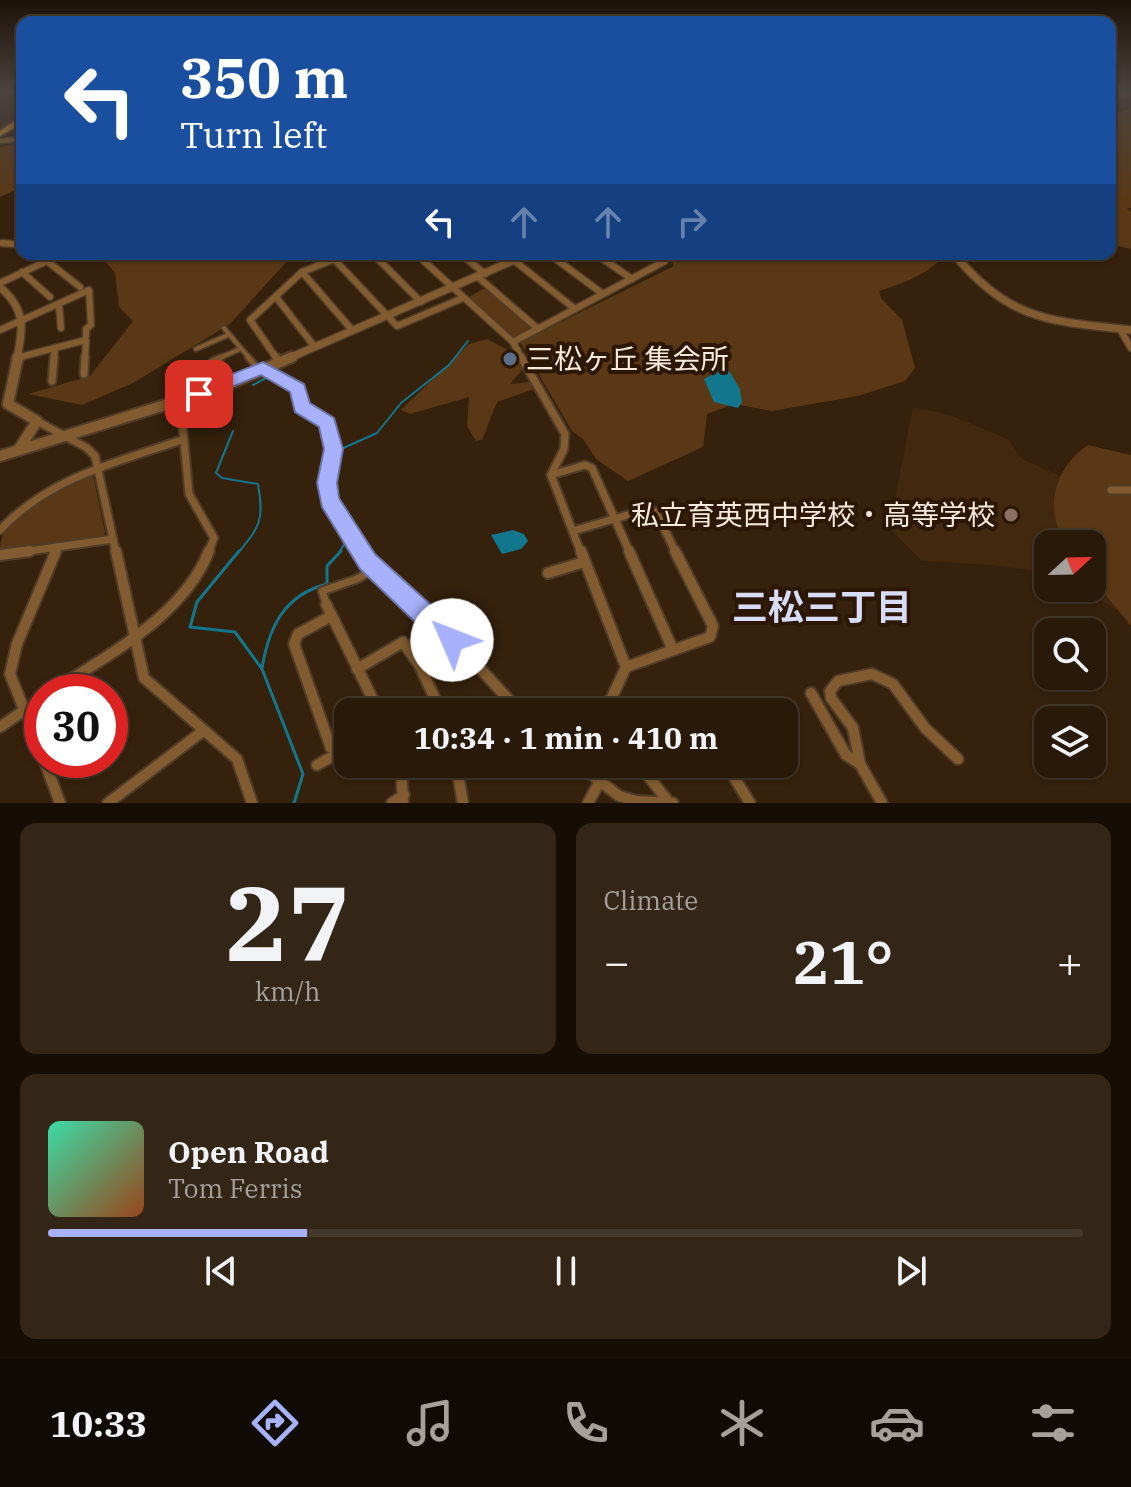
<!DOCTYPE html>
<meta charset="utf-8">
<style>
body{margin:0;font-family:"IBM Plex Serif","Noto Sans JP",serif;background:#342617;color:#f1f3f6;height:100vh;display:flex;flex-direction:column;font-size:30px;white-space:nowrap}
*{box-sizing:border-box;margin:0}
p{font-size:26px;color:#a5a09c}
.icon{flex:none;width:44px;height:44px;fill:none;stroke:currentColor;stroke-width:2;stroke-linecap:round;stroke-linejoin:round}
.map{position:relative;height:803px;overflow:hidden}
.drawer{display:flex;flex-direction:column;gap:20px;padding:20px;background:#160e05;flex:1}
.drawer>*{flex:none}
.guide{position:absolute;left:16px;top:16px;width:1100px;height:244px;border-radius:16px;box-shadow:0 2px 6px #0004,0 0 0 2px #44382a;background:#1a4fa0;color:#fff;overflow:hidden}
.needle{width:52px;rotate:68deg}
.controls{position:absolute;left:1034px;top:530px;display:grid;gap:16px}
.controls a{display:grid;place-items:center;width:72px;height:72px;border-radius:16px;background:#281909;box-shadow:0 2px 6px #0004,0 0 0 2px #44382a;font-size:40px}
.speed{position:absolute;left:24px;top:674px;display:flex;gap:16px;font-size:40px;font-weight:700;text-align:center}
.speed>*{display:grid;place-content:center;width:104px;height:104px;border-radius:50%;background:#281909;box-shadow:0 2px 6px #0004,0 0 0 2px #44382a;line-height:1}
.speed .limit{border:12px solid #d22;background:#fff;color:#111}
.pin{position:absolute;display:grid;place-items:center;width:68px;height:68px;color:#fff;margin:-34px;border-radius:16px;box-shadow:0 4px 12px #0006}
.me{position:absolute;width:88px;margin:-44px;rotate:314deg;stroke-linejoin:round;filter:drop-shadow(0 0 6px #0008)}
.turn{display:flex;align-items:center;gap:28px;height:168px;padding:0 32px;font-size:36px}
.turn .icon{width:104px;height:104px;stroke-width:2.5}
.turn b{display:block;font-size:56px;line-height:68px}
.lanes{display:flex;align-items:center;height:76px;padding:0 32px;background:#0003;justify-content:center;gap:40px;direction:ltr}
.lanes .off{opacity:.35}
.big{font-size:60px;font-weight:800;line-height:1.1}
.drawer .widget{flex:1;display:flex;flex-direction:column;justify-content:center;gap:12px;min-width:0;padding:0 28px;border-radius:16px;background:#342617}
.drawer .dial{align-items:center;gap:0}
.dial b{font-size:104px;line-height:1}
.song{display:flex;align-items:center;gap:24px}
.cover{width:96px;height:96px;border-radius:12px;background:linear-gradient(135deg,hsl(160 70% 55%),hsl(20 70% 35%))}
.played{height:8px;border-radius:4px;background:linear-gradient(90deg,#a7b1fc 25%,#44382a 25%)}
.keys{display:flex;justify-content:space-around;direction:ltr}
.heat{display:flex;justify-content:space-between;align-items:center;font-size:44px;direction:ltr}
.drawer .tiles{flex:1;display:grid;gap:20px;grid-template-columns:1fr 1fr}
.widget:last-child{grid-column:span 2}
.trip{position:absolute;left:334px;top:698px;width:464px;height:80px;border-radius:16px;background:#281909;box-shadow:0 2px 6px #0004,0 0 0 2px #44382a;font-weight:800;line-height:80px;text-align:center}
.tabs{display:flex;height:128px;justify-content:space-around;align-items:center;background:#100a04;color:#a5a09c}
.tabs .icon{width:56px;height:56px}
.tabs .current{color:#a7b1fc}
.tabs b{font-size:36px;color:#f1f3f6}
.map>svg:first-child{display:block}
</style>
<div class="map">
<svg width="1131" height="803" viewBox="0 0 1131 803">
<rect width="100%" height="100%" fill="#35210c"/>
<!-- built -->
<polygon fill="#42280e" points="913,407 950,415 1008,439 1022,459 1081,485 1131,618 1080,588 1092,588 1092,544 1048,544 1048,573 993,565 922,561 889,528"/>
<!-- green -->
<g fill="#5a3815">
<polygon points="1131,107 1131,208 1127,208 1131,212 1131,249 1110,244 1110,113 1126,111"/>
<polygon points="17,144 22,150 22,187 0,197 0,147"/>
<polygon points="99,254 307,254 288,260 230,324 133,383 82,405 28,394 90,376 133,321 119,307 115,273"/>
<path d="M668 254H943L944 256C927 275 904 283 879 291L881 298 902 320 915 368 905 381 858 396 772 411 734 404 707 414 703 447 628 481 596 459 583 439 572 431 520 342 674 266Z"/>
<polygon points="487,287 532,326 532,329 511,339 465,299"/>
<polygon points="487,339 516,354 523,369 510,384 530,382 534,389 497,402 482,440 476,441 467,426 469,397 410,414 401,410 469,344"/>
<path d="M1088 445 1131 455V626L1092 578V544H1067C1042 510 1055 467 1088 445Z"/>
<path d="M90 475H93L105 533 102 536 0 551C0 509 57 490 90 475Z"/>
</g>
<!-- water -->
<g fill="#12768d">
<polygon points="727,367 740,389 742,402 738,408 714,402 704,379"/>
<polygon points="513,530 524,534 528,541 521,549 502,554 491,535"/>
</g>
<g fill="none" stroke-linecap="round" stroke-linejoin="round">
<!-- stream-far1 -->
<g stroke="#12768d" stroke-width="2">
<polyline points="253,385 268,377"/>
<path d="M233 431 216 473 222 478 258 484C264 520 261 525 238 553"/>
<polyline points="333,471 339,450 377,433 401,403 449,365 468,341"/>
<polyline points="331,492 352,531"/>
<polyline points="339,553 349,536"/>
</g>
<!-- stream -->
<g stroke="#12768d" stroke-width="3">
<polyline points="239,551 197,602 190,627 235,632 262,669 303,774 294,803"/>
<path d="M262 668C269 627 284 595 327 584V566L341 551"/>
</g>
<defs>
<g id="pedestrian-far2">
<polyline points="224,328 250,359"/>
<polyline points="196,349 228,335"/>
<polyline points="217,359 240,349"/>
</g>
<g id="pedestrian-far1">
<polyline points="248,357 259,370"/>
<polyline points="212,361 222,357"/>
</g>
<polyline id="pedestrian" points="326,603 322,591 357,579 374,569"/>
<g id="minor-far3">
<polyline points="1110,95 1131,94"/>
<polyline points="0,141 22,139"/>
</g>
<g id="minor-far2">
<polyline points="2,243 22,245"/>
<polyline points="38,254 80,287"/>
<polyline points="373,254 421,302"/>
<polyline points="374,254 397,257 403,254"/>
<polyline points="416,254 513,342 522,359"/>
<polyline points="461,254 485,274"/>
<polyline points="506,254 575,309"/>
<polyline points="549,254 603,294"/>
<polyline points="596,254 632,279"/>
<polyline points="334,259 397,326 463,298"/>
<polyline points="22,272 50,297"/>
<polyline points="302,272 352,330"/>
<polyline points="478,277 538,329"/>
<polyline points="0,283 47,261"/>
<polyline points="276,297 314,346"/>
<polyline points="59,305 61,328"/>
<polyline points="1120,329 1131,348"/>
<polyline points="0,330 89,290 91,325 86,329 86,336"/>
<polyline points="513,342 665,261 654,254"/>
<polyline points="16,358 86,340 85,359"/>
<polyline points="54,359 55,348"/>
<polyline points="277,359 250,320 302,272 347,254"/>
</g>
<g id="minor-far1">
<polyline points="276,357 279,361"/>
<polyline points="521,357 565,434 564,449 551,475 581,553"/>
<polyline points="16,358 21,357"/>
<polyline points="177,368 189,494 214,538 208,553"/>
<polyline points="265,369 298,389 301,407 327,423 334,449 327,483 329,500 362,553"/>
<polyline points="84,374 85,357"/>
<polyline points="52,381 54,357"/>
<polyline points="37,421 87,448 95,456 116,553"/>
<polyline points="551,475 585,465 592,468 630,553"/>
<polyline points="1111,490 1131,490"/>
<path d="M0 530C49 478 116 462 182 440"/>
<polyline points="573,531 648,509 656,512 676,553"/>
<polyline points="15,553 113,539"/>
<polyline points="56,553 58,547"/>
</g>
<g id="minor">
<polyline points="116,551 144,678 237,759 252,803"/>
<polyline points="361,551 368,562 476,664 520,712"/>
<polyline points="581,551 626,667 605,712"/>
<polyline points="629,551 673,650"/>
<polyline points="0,555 30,551"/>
<polyline points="548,573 584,562"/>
<polyline points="326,604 379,712"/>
<polyline points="331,616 298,634 294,644 331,748 342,751 348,746"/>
<polyline points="420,666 452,640"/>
<polyline points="626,667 710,637 713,626 675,551"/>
<polyline points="357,669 403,642 420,666 441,712"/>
<path d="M51 692C107 655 183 617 209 551"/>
<polyline points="811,693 846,755 860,764"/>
<polyline points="0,727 42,698"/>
<polyline points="42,755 10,674 17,644 56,551"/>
<polyline points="44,760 60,803"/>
<polyline points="401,764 403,803"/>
<polyline points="456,764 463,803"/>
<polyline points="578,764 619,796 636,801 673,803"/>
<polyline points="639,764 667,800"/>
<polyline points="726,764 750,803"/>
<polyline points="317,765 342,751"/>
<polyline points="108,803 203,731"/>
<polyline points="392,803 404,795"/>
<polyline points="588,803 599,783"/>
<polyline points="882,803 860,764 853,728 831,698 830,691 838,681 872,674 893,684 925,728 958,759"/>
</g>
<g id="tertiary-far1">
<path d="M954 254C1009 321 1050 321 1131 330"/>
<path d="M0 287C26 310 23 326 17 359"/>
<polyline points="287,359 528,254"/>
</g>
<g id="tertiary">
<polyline points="18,357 8,404 37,421 19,449"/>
<polyline points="0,456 220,388 292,357"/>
</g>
<polygon id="primary" points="19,118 22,118 22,123 0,136 0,131"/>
</defs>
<!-- pedestrian-far2 casing -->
<use href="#pedestrian-far2" stroke="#503d29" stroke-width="7"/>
<!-- pedestrian-far1 casing -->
<use href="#pedestrian-far1" stroke="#503d29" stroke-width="9"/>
<!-- pedestrian casing -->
<use href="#pedestrian" stroke="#503d29" stroke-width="11"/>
<!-- minor-far3 casing -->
<use href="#minor-far3" stroke="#503d29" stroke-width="7"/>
<!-- minor-far2 casing -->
<use href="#minor-far2" stroke="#503d29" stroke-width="9"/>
<!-- minor-far1 casing -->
<use href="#minor-far1" stroke="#503d29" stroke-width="11"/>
<!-- minor casing -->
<use href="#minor" stroke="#503d29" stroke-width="14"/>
<!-- tertiary-far1 casing -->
<use href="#tertiary-far1" stroke="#503d29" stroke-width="10"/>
<!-- tertiary casing -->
<use href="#tertiary" stroke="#503d29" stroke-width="14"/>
<!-- primary casing -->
<use href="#primary" stroke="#503d29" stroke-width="4"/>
<!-- pedestrian-far2 -->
<use href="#pedestrian-far2" stroke="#825b30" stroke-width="4"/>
<!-- pedestrian-far1 -->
<use href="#pedestrian-far1" stroke="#825b30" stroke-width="5"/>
<!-- pedestrian -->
<use href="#pedestrian" stroke="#825b30" stroke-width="7"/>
<!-- minor-far3 -->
<use href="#minor-far3" stroke="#825b30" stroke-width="4"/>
<!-- minor-far2 -->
<use href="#minor-far2" stroke="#825b30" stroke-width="6"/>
<!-- minor-far1 -->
<use href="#minor-far1" stroke="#825b30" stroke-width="7"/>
<!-- minor -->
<use href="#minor" stroke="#825b30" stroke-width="10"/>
<!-- tertiary-far1 -->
<use href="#tertiary-far1" stroke="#825b30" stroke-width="7"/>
<!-- tertiary -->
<use href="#tertiary" stroke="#825b30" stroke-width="10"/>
<!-- primary -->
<use href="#primary" fill="#de8e24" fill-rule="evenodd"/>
</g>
<!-- sky -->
<linearGradient id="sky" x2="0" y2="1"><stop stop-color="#1d1207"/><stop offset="0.45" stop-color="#4b4340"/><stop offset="1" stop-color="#4b4340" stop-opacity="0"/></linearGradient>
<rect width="1131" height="204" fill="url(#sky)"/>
<!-- route -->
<polygon fill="#a7b1fc" stroke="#6d73a4" stroke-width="2" points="263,362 304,384 310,403 334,418 343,449 337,483 339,498 375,554 461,632 464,640 461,649 452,653 443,649 360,569 322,507 317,483 324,449 319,427 295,412 290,392 261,375 199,400 190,394 193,389"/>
<!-- markers -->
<circle fill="#5c6f8a" stroke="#2b1704" stroke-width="3" cx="510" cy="359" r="8"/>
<circle fill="#8d6e63" stroke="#2b1704" stroke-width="3" cx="1011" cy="515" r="8"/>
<g text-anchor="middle" stroke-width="8" stroke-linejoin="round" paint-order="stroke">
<!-- poi labels -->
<g font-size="28" fill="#f7e9dd" stroke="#2b1704" text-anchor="start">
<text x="526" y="369">三松ヶ丘 集会所</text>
<text x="995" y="525" text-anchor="end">私立育英西中学校・高等学校</text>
</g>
<!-- near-neighbourhood labels -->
<g font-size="36" font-weight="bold" fill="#d7dcf9" stroke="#2b1704">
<text x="822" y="620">三松三丁目</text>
</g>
</g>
</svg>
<div class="controls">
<a><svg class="needle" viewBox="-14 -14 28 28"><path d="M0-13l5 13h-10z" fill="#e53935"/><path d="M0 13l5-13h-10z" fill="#a5a09c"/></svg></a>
<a><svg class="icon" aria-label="search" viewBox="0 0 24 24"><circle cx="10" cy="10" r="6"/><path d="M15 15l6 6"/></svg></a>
<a><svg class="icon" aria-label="layers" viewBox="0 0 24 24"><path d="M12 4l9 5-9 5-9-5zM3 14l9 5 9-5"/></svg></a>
</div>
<div class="speed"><div class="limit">30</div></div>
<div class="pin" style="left:199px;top:394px;background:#d93025"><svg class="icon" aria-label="arrive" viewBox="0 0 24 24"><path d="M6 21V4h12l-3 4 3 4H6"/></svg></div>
<svg class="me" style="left:452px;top:640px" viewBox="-20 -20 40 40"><circle r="19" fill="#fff"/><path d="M0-13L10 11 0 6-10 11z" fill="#a7b1fc"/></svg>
<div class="trip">10:34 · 1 min · 410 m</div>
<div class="guide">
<div class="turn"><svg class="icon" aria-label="left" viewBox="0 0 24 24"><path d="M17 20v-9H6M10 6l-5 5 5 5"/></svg><div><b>350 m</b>Turn left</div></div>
<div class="lanes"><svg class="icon" aria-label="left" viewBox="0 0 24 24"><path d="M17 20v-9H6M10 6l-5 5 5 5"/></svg><svg class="icon off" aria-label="ahead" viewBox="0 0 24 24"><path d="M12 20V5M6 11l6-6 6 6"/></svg><svg class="icon off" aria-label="ahead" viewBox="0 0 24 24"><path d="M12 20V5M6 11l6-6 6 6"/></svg><svg class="icon off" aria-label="right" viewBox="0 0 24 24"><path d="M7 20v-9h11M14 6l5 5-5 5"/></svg></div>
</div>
</div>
<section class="drawer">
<div class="tiles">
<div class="widget dial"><b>27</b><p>km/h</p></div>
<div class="widget"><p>Climate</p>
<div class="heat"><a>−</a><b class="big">21°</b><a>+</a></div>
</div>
<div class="widget">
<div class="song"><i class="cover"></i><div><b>Open Road</b><p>Tom Ferris</p></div></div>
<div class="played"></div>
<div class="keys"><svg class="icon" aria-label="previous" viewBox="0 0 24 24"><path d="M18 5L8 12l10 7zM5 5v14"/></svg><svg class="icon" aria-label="pause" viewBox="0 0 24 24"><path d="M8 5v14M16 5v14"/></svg><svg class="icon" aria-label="next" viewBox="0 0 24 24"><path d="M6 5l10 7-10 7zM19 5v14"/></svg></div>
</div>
</div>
</section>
<nav class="tabs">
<b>10:33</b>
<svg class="icon current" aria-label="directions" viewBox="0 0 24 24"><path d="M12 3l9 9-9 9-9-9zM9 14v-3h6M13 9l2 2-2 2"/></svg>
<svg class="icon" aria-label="music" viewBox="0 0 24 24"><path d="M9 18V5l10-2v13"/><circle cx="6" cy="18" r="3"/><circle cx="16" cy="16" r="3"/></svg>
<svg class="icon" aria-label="phone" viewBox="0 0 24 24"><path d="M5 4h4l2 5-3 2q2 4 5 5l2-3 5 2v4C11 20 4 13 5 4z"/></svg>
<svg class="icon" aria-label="climate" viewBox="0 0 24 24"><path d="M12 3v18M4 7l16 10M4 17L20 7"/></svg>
<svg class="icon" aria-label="car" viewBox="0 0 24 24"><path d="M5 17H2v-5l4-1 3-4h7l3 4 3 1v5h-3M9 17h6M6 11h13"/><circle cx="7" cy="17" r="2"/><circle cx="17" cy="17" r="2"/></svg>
<svg class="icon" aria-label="filters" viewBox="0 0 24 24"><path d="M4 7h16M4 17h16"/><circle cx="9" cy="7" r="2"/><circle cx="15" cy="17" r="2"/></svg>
</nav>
